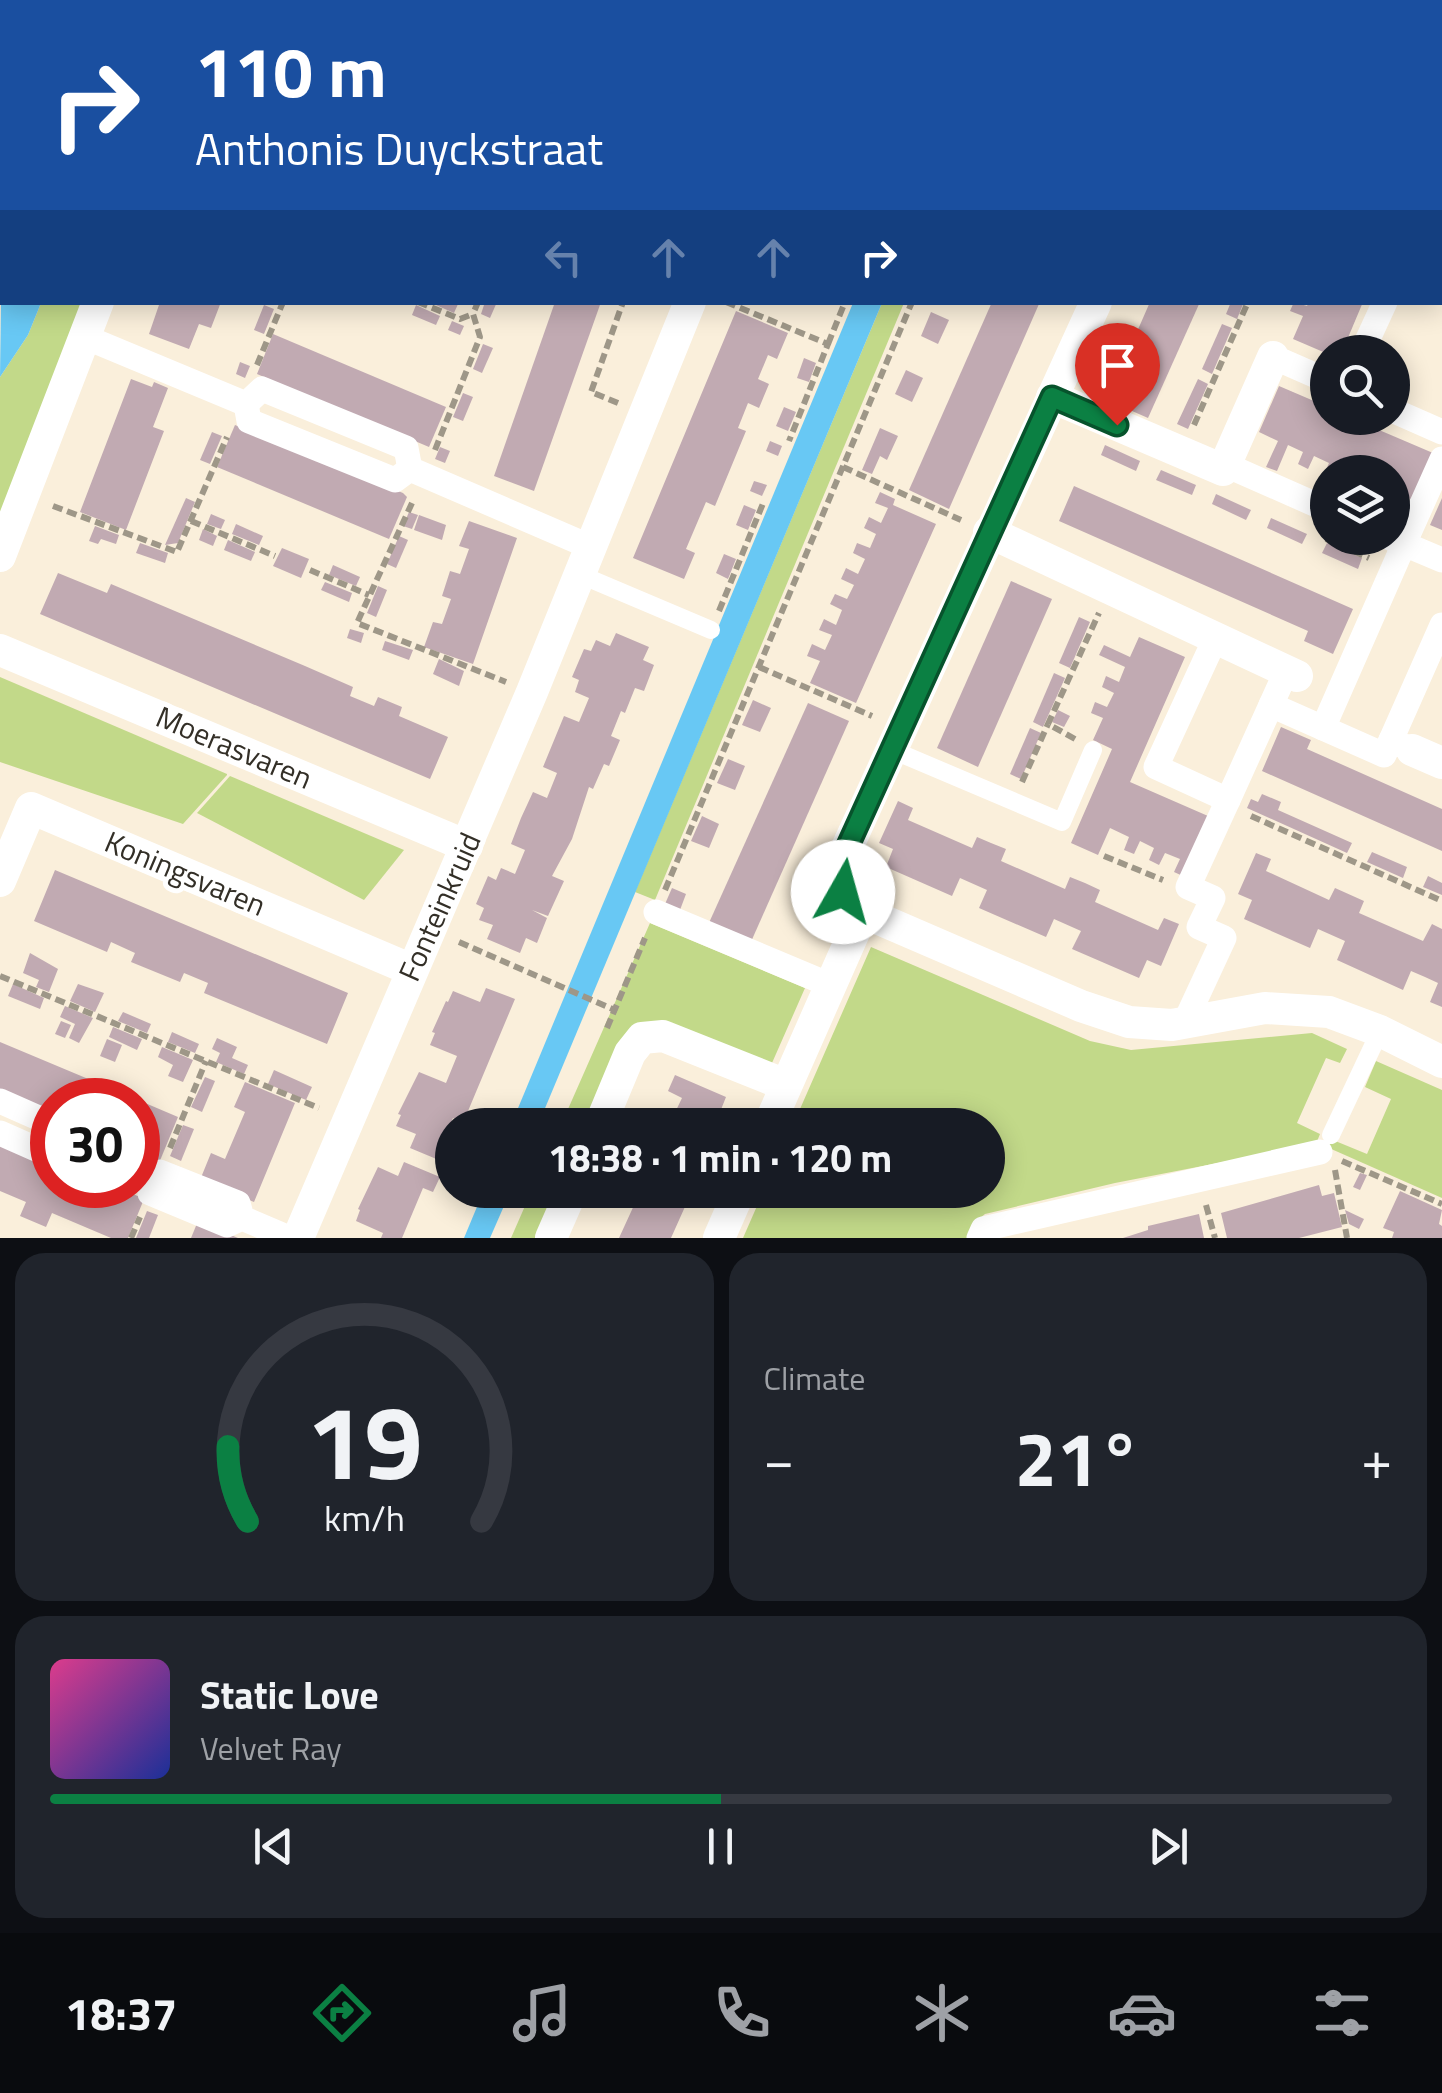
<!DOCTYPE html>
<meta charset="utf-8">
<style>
body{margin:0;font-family:"Titillium Web",sans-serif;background:#20242c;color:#f1f3f6;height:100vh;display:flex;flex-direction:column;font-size:38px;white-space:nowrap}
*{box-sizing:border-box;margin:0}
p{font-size:32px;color:#9ea1a6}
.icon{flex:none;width:55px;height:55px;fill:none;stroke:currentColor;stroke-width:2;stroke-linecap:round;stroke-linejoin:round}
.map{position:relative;height:1238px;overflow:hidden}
.drawer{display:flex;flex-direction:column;gap:15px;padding:15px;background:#0d0f14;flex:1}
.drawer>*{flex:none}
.hud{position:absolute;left:0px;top:0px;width:1442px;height:305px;box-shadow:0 5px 25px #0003;background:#1a4fa0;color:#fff;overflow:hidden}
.buttons{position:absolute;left:1310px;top:335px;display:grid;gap:20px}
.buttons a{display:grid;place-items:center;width:100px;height:100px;border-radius:50%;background:#171b24;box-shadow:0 5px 25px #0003;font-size:50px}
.speed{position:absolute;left:30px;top:1078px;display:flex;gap:20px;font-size:50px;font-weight:700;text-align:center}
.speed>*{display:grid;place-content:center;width:130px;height:130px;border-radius:50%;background:#171b24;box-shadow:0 5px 25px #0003;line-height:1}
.speed .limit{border:15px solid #d22;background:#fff;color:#111}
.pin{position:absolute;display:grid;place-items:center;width:85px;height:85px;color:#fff;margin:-102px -42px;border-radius:50% 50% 50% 0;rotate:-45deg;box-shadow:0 0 10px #0007}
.pin .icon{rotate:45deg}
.me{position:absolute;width:110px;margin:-55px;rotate:7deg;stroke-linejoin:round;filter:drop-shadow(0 0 8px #0008)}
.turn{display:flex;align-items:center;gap:35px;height:210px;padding:0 30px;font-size:45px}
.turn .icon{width:130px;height:130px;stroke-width:2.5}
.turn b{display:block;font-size:70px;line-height:85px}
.lanes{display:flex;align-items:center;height:95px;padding:0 30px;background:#0003;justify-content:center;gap:50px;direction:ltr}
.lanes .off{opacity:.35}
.big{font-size:75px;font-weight:700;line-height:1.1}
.drawer .tile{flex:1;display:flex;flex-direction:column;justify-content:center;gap:15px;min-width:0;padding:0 35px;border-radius:30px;background:#20242c}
.drawer .dial{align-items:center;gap:0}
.dial svg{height:260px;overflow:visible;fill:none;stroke:#363941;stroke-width:7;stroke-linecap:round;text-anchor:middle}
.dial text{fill:#f1f3f6;stroke:none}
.song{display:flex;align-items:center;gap:30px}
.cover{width:120px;height:120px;border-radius:15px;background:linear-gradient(135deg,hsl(330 70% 55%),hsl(230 70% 35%))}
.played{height:10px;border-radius:5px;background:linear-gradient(90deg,#0b8043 50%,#363941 50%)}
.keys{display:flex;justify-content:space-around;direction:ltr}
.heat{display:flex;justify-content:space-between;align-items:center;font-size:55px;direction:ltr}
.drawer .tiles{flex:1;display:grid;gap:15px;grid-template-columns:1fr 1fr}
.tile:last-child{grid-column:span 2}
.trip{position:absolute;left:435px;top:1108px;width:570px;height:100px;border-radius:50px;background:#171b24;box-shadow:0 5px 25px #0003;font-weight:700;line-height:100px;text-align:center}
.tab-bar{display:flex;height:160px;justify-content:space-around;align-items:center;background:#090b0e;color:#9ea1a6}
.tab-bar .icon{width:70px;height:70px}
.tab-bar .active{color:#0b8043}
.tab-bar b{font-size:45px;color:#f1f3f6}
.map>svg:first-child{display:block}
</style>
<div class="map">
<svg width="1442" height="1238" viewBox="0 0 1442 1238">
<rect width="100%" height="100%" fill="#faefdb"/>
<!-- green -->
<g fill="#c2d989">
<polygon points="41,303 82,303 0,517 0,377 28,335"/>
<polygon points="882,303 904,303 655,900 635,892"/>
<polygon points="0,677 227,774 227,775 183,824 0,762"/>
<polygon points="230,776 404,850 364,900 197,813"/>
<polygon points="650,923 805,988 772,1063 660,1023 587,1125 561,1125"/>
<polygon points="871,947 1090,1041 1131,1050 1312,1033 1347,1049 1340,1063 1326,1058 1297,1123 1320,1134 1316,1144 1115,1183 985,1214 975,1222 967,1238 743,1238 764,1190 988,1190 988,1125 793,1125"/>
<polygon points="1376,1061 1442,1090 1442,1198 1329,1148 1328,1138 1367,1154 1391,1099 1365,1087"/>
<polygon points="532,1190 558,1190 537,1238 511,1238"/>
</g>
<!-- water -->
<g fill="#68c8f4">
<polygon points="2,227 2,302 41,303 28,335 0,377"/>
<polygon points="853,303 882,303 538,1125 511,1125"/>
<polygon points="484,1190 511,1190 490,1238 464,1238"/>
</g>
<!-- building -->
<g fill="#c1aab2">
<polygon points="160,302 221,302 211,328 199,324 189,349 149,334"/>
<polygon points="429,302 455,302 458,304 454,313"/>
<polygon points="485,302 497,302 490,318 481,314"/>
<polygon points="555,302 601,302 534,491 494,476"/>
<polygon points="992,302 1039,304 949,509 909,490"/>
<polygon points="1150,302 1200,302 1148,418 1107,400"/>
<polygon points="1231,302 1244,302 1237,319 1226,314"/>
<polygon points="1294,302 1307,306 1309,302 1363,302 1342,352 1328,354 1293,339 1303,316 1290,311"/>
<polygon points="264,305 274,309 264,334 254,330"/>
<polygon points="416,305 440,316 436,325 412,315"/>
<polygon points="736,311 788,333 777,359 768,355 758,379 769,384 759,408 748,403 738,428 746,431 715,506 706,502 686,549 695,553 684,579 633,558"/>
<polygon points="931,312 949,320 938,344 921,336"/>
<polygon points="452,321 464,326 460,335 448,330"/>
<polygon points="1222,324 1232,328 1212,374 1202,369"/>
<polygon points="273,334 446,407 429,447 257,374"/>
<polygon points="483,344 493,348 482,373 473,369"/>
<polygon points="804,358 816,363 809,382 797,378"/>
<polygon points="240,362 250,366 245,378 236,374"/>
<polygon points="906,370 923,378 912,402 895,394"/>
<polygon points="131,379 152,387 154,382 168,388 153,427 164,431 126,530 80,512"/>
<polygon points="1198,379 1208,384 1188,429 1177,424"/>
<polygon points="1279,386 1328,407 1328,418 1351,418 1433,453 1413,500 1392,491 1392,472 1350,472 1339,468 1337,472 1328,472 1328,478 1323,476 1329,463 1314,456 1308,469 1298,464 1303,452 1288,445 1277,471 1266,467 1278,441 1259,432"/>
<polygon points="463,393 473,397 463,421 453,417"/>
<polygon points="784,407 796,412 788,431 776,426"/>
<polygon points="235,425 403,493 407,497 389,539 217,467"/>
<polygon points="880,428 898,436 887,460 880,456 872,474 862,470"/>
<polygon points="212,432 222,436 210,464 200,460"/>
<polygon points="770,441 782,446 778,456 766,451"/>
<polygon points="1105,445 1140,461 1136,471 1101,455"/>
<polygon points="440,447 450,451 445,463 435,459"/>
<polygon points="1161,470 1196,485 1192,495 1156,480"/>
<polygon points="754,481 767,485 762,496 750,491"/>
<polygon points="1074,486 1353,609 1333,654 1304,641 1308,631 1059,521"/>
<polygon points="880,492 895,499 893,505 936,524 856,703 810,683 820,661 807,656 812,644 825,650 832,635 819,630 824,619 836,625 842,610 830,604 835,594 847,599 854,585 841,579 846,568 858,574 865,559 853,553 857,543 870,548 876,534 864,528 869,517 881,523 888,508 875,503"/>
<polygon points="1216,494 1251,510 1246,520 1212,504"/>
<polygon points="186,498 195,502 178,543 165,545"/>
<polygon points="1442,498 1442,530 1430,525"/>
<polygon points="744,505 756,510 748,530 736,525"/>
<polygon points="409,512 418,515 412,529 403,526"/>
<polygon points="211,514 225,520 221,529 207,524"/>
<polygon points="419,515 446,525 442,540 414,530"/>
<polygon points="1271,518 1307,534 1302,544 1267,528"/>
<polygon points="469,521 517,538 473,664 424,647 433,622 442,624 451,599 442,596 450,571 460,574 469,549 459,546"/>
<polygon points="236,524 263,536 259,545 232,534"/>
<polygon points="95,526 119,535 116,544 101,539 98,544 89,541"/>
<polygon points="203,529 217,536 213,546 199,540"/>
<polygon points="399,536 408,540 396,568 387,564"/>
<polygon points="228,540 255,552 251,561 224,550"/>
<polygon points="140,543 168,553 165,563 136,553"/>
<polygon points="1327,543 1362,558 1358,569 1322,553"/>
<polygon points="282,548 309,559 301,578 273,566"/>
<polygon points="724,554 736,559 728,579 716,573"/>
<polygon points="333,565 360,577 356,586 329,575"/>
<polygon points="58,573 107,593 111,584 305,666 353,687 350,696 374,706 378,697 402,707 399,716 448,737 430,779 40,614"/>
<polygon points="1011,581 1052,599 978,767 937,748"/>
<polygon points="325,582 352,593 349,602 321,590"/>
<polygon points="378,586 387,590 376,617 367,613"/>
<polygon points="1079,617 1090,622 1070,668 1059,663"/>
<polygon points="350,629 364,633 361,643 347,638"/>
<polygon points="616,633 649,647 643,660 654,665 644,691 635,688 625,713 621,711 611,736 620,740 609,766 604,764 593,789 589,787 572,839 552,876 564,881 548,916 532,910 547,918 537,943 526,938 520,953 487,939 493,925 479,920 484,908 476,904 488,876 496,880 501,868 515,874 525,850 511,844 521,818 533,792 547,798 557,773 543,767 564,716 579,722 589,698 575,692 579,680 572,677 584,649 591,651 596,640 610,646"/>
<polygon points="1139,637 1185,657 1130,782 1208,816 1185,877 1174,872 1180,859 1165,853 1159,865 1149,860 1154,848 1140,841 1134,854 1124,850 1129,837 1110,828 1098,855 1071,843 1112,749 1093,740 1103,718 1091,713 1095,702 1107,707 1114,693 1102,687 1106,676 1119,682 1125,667 1099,655 1104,645 1130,657"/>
<polygon points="385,641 413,650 409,660 382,650"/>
<polygon points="439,659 464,671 459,686 433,674"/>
<polygon points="1054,673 1065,678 1043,727 1033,722"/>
<polygon points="753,700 771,708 760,732 742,725"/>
<polygon points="808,703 849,721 750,944 708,925"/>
<polygon points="1058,710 1070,716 1064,727 1052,722"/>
<polygon points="1281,727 1311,740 1307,749 1442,809 1442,851 1262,771"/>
<polygon points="1030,728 1041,733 1021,779 1010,774"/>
<polygon points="728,759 745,766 735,790 717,783"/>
<polygon points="1262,794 1281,802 1278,810 1352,843 1347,853 1247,808 1251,799 1258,802"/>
<polygon points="898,801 913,808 908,820 972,848 977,837 991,843 1006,849 1001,861 1065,889 1070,877 1085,883 1100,890 1095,902 1158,930 1164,918 1179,924 1161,966 1147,960 1139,978 1072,949 1081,931 1054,919 1046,937 979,908 987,890 960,878 952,896 886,867 893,849 879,843"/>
<polygon points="702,816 719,824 709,848 691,841"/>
<polygon points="1372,852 1407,867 1403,878 1367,862"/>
<polygon points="1256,853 1271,859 1266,871 1329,900 1335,888 1364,901 1359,913 1423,941 1432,924 1442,929 1442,1007 1430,1002 1438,983 1425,977 1411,971 1403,990 1337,960 1345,941 1318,929 1310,948 1244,919 1252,900 1238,894"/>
<polygon points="55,870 348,993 327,1044 204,993 208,983 184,973 180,982 131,962 135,953 111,942 107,952 34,921"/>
<polygon points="1428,876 1442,883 1442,895 1423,887"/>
<polygon points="672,888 686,894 680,910 665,904"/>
<polygon points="30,953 58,969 49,992 36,987 39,980 23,973"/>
<polygon points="13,984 44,998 40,1009 8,996"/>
<polygon points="78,984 104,993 95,1012 70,1001"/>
<polygon points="486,988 515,999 463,1123 453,1118 442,1143 452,1148 446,1163 410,1148 416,1134 396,1126 401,1115 398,1114 419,1072 446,1083 457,1056 430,1045 435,1033 432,1032 446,1001 448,1002 453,991 480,1002"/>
<polygon points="65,1006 93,1018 79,1043 69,1038 75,1024 60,1017"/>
<polygon points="123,1012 151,1024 147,1033 118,1021"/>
<polygon points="61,1021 71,1025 65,1038 55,1034"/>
<polygon points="113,1027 142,1039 137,1050 109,1037"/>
<polygon points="172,1032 199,1044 195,1053 168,1042"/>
<polygon points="217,1038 237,1047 232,1058 248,1065 244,1074 216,1062 220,1053 212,1049"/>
<polygon points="107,1039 122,1045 115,1062 100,1056"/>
<polygon points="0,1042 105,1086 137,1100 52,1100 52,1111 0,1089"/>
<polygon points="162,1047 193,1060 183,1082 168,1076 173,1065 158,1057"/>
<polygon points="274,1070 312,1087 306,1100 268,1084"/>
<polygon points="675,1075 726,1097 720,1112 726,1114 721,1125 669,1125 682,1098 668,1091"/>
<polygon points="205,1077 215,1081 202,1112 191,1107"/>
<polygon points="245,1082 295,1103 254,1202 200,1180 211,1153 225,1159 245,1112 234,1107"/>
<polygon points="138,1100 178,1117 159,1163 138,1153"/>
<polygon points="183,1125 194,1129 181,1161 170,1156"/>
<polygon points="0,1144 52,1166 52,1185 97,1185 116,1193 118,1187 144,1199 128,1238 111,1238 52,1213 46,1227 20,1216 26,1202 0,1191"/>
<polygon points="404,1162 440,1177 433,1192 423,1188 402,1238 381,1238 383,1233 356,1221 360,1210 358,1209 378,1167 398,1176"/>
<polygon points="1360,1173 1367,1175 1360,1190 1353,1187"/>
<polygon points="1319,1185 1322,1196 1334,1193 1342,1227 1299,1238 1227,1238 1221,1213"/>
<polygon points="641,1190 686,1190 683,1198 688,1200 671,1238 619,1238"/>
<polygon points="1400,1191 1442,1210 1439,1224 1442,1226 1442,1238 1392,1238 1394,1232 1383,1228"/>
<polygon points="1345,1210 1364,1219 1359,1229 1349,1224"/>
<polygon points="147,1211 158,1215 149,1238 136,1238"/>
<polygon points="1199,1214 1204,1238 1123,1238 1148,1230 1148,1226"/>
<polygon points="198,1221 238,1238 191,1238"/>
</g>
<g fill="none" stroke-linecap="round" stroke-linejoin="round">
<!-- path -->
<g stroke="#9e9788" stroke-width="6" stroke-dasharray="10 5" stroke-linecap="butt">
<polyline points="515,0 521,2"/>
<polyline points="966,0 972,2"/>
<polyline points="393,2 394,0"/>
<polyline points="592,2 593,0"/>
<polyline points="731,2 732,0"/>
<polyline points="959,2 960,0"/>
<polyline points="1039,2 1040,0"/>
<polyline points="1367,2 1368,0"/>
<polyline points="1440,168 1442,163"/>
<polyline points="0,173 2,172"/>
<polyline points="418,302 460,319 473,314"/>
<polyline points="726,302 828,344 789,441"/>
<polyline points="828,344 845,302"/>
<polyline points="257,365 283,302"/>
<polyline points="618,403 591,392 623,302"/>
<polyline points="1194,425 1248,302"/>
<polyline points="435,450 480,337 473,314 478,302"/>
<polyline points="843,467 961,520"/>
<polyline points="412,503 357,623 506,682"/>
<polyline points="53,506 177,552 227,437"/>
<polyline points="191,521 275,556"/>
<polyline points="1326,539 1369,558"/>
<polyline points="310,570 369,595"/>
<polyline points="719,611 764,501"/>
<polyline points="759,667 872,716"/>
<polyline points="1075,739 1048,724 1099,613"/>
<polyline points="1022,782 1048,724"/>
<polyline points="1251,816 1442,901"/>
<polyline points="1104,856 1163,880"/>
<polyline points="665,890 912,302"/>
<polyline points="459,942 617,1011"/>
<polyline points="0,976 319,1108"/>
<polyline points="607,1028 645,938"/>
<polyline points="170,1148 206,1061"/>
<polyline points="1342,1161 1442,1204"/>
<polyline points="1335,1170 1347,1238"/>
<polyline points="1206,1205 1215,1238"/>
<polyline points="131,1238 140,1217"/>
</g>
<!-- service -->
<g stroke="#fff" stroke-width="18">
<polyline points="581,575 711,630"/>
<polyline points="890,749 1062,822 1093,750"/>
<polyline points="1331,1135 1380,1031"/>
</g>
<!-- pedestrian -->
<g stroke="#fff" stroke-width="25">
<polyline points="1400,2 1401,0"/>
<polyline points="85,337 246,404 262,389 406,448 410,469 593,548"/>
<polyline points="1362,352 1385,302"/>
<polyline points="1273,357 1328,381"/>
<polyline points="246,404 249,421 395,480 410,469"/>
<polyline points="1392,410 1442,432"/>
<polyline points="1226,465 1328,510"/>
<polyline points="1390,538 1404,544 1442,459"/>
<polyline points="1215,639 1156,767 1228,800 1286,672"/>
<polyline points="1271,705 1384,755 1391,740 1412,750"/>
<polyline points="1323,728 1404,544 1442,560"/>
<polyline points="1391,740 1442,625"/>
<polyline points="656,912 830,985"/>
<polyline points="1185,1022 1224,938 1199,927 1213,898 1188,887 1228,800"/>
<polyline points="0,1101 52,1124"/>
<polyline points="0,1133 52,1156"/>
<polyline points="242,1218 238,1203 160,1172 149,1179 150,1193 227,1225 242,1218 289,1238"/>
<polyline points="979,1238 983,1229 1320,1152"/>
</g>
<!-- minor -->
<g stroke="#fff" stroke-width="32">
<polyline points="92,2 93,0"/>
<polyline points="209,2 210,0"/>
<polyline points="819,2 820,0"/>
<polyline points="1229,2 1230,0"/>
<polyline points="0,66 2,67"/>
<polyline points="1440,228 1442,229"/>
<polyline points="1052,397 1223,470 1273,357"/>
<polyline points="989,532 1297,676"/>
<polyline points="0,556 98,302"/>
<polyline points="0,650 467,846"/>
<polyline points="1412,750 1442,763"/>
<polyline points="0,881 31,808 412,970"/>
<polyline points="863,912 1081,1006 1129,1022 1172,1025 1265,1008 1329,1012 1380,1031 1442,1062"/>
<polyline points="600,1125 630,1053 642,1038 663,1036 786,1085"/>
<path d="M769 1125 863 912C846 895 836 885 841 861L1096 302"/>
<polyline points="298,1238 532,692 690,302"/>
<polyline points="551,1238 572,1190"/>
<polyline points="719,1238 740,1190"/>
</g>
</g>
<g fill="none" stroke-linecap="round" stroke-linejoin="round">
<defs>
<polyline id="route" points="843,892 838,876 841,861 1052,397 1117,425"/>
</defs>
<!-- route casing -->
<use href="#route" stroke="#07532c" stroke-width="25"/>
<!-- route -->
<use href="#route" stroke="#0b8043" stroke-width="18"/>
</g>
<g text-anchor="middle" stroke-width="10" stroke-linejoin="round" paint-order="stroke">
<!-- street labels -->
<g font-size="30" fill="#332f27" stroke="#fff">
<text transform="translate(234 748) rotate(23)" y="10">Moerasvaren</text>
<text transform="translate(185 874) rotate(23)" y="10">Koningsvaren</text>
<text transform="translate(440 907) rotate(-66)" y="10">Fonteinkruid</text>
</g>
</g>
</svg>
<div class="buttons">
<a><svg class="icon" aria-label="search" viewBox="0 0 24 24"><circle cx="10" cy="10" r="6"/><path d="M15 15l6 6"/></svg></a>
<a><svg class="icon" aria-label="layers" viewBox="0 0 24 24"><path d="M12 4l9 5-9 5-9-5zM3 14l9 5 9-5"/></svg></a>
</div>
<div class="speed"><div class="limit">30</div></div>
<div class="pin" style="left:1117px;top:425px;background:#d93025"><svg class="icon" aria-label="arrive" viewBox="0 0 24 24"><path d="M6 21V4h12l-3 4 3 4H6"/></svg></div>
<svg class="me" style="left:843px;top:892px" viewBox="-20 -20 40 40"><circle r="19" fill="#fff"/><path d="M0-13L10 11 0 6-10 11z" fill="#0b8043"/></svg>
<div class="trip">18:38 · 1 min · 120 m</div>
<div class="hud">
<div class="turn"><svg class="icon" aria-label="right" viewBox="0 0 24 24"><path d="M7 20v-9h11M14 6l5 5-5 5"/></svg><div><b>110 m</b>Anthonis Duyckstraat</div></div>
<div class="lanes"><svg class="icon off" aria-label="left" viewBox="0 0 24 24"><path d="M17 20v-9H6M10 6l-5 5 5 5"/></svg><svg class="icon off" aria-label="ahead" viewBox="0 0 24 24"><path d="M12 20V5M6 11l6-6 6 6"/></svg><svg class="icon off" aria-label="ahead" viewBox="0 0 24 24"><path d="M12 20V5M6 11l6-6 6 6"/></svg><svg class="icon" aria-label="right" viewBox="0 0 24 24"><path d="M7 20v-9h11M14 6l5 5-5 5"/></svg></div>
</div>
</div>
<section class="drawer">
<div class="tiles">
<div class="tile dial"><svg viewBox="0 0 100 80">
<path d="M14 69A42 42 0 1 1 86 69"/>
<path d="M14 69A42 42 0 0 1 8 46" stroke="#0b8043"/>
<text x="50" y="56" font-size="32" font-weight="700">19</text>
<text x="50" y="72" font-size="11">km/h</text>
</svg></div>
<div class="tile"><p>Climate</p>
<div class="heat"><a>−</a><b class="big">21°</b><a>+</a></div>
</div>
<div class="tile">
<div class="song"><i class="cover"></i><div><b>Static Love</b><p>Velvet Ray</p></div></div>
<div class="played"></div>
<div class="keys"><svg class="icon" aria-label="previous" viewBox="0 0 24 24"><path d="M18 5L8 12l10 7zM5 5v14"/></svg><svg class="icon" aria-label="pause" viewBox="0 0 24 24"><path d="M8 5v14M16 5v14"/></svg><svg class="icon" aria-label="next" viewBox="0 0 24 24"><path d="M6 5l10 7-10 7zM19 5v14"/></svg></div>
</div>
</div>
</section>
<nav class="tab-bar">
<b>18:37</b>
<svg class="icon active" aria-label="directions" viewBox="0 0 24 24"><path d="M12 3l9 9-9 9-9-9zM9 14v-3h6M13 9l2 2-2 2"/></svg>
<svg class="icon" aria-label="music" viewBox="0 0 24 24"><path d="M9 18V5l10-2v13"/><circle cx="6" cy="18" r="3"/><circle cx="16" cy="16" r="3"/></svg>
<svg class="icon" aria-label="phone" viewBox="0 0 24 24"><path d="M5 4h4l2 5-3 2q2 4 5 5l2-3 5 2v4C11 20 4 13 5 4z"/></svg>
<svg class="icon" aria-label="climate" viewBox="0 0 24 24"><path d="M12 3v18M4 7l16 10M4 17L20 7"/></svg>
<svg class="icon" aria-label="car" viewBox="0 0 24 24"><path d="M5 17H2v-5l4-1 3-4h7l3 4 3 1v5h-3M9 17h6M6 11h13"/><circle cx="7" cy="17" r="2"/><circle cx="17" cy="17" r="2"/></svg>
<svg class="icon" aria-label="filters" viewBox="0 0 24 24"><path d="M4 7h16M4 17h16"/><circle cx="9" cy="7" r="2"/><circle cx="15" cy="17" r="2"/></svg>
</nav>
